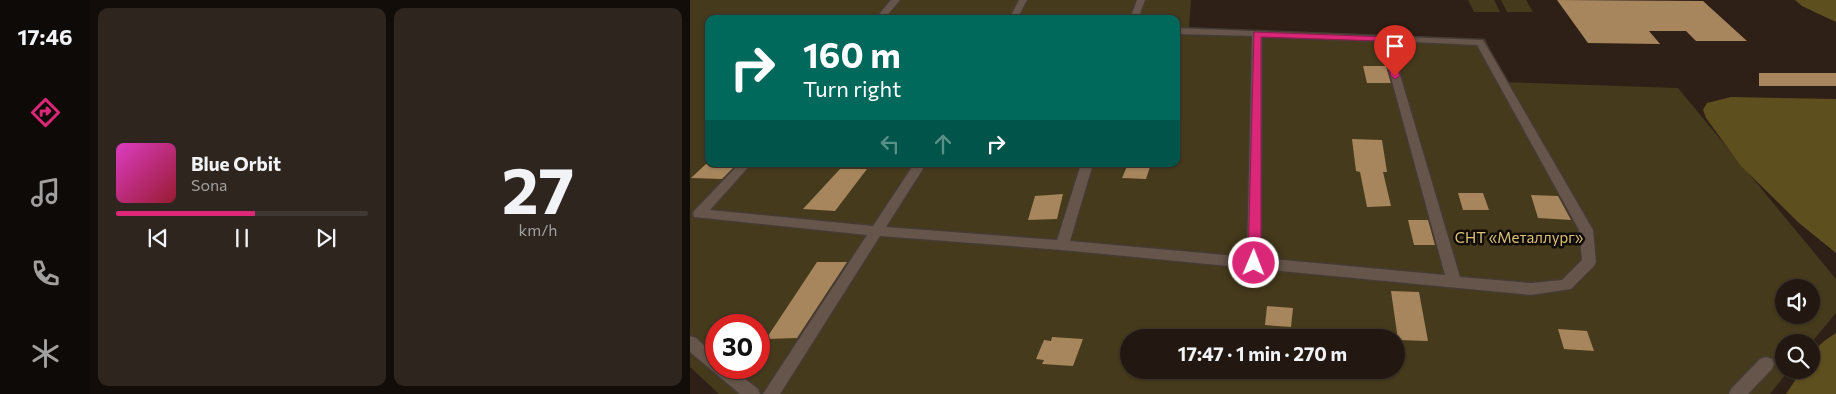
<!DOCTYPE html>
<meta charset="utf-8">
<style>
body{margin:0;font-family:Commissioner,sans-serif;background:#2e251f;color:#f1f3f6;height:100vh;display:flex;flex-direction:column;font-size:19px;white-space:nowrap}
*{box-sizing:border-box;margin:0}
p{font-size:16px;color:#a2a09f}
.icon{flex:none;width:28px;height:28px;fill:none;stroke:currentColor;stroke-width:2;stroke-linecap:round;stroke-linejoin:round}
.map{position:relative;flex:1;overflow:hidden}
.sheet{display:flex;flex-direction:column;gap:8px;padding:8px;background:#130d09;width:600px}
.sheet>*{flex:none}
.guide{position:absolute;left:15px;top:15px;width:475px;height:152px;border-radius:10px;box-shadow:0 1px 4px #0004,0 0 0 1px #3f3731;background:#00695c;color:#fff;overflow:hidden}
.fabs{position:absolute;left:1085px;top:279px;display:grid;gap:10px}
.fabs a{display:grid;place-items:center;width:45px;height:45px;border-radius:50%;background:#221811;box-shadow:0 1px 4px #0004,0 0 0 1px #3f3731;font-size:25px}
.speed{position:absolute;left:15px;top:314px;display:flex;gap:10px;font-size:25px;font-weight:700;text-align:center}
.speed>*{display:grid;place-content:center;width:65px;height:65px;border-radius:50%;background:#221811;box-shadow:0 1px 4px #0004,0 0 0 1px #3f3731;line-height:1}
.speed .limit{border:8px solid #d22;background:#fff;color:#111}
.pin{position:absolute;display:grid;place-items:center;width:42px;height:42px;color:#fff;margin:-51px -21px;border-radius:50% 50% 50% 0;rotate:-45deg;box-shadow:0 0 5px #0007}
.pin .icon{rotate:45deg}
.me{position:absolute;width:55px;margin:-28px;rotate:1deg;stroke-linejoin:round;filter:drop-shadow(0 0 4px #0008)}
.turn{display:flex;align-items:center;gap:18px;height:105px;padding:0 15px;font-size:22px}
.turn .icon{width:65px;height:65px;stroke-width:2.5}
.turn b{display:block;font-size:35px;line-height:42px}
.lanes{display:flex;align-items:center;height:48px;padding:0 15px;background:#0003;justify-content:center;gap:25px;direction:ltr}
.lanes .off{opacity:.35}
.sheet .widget{flex:1;display:flex;flex-direction:column;justify-content:center;gap:8px;min-width:0;padding:0 18px;border-radius:10px;background:#2e251f}
.sheet .dial{align-items:center;gap:0}
.dial b{font-size:65px;line-height:1}
.song{display:flex;align-items:center;gap:15px}
.cover{width:60px;height:60px;border-radius:8px;background:linear-gradient(135deg,hsl(310 70% 55%),hsl(350 70% 35%))}
.played{height:5px;border-radius:2px;background:linear-gradient(90deg,#db2777 55%,#3f3731 55%)}
.keys{display:flex;justify-content:space-around;direction:ltr}
.sheet .tiles{flex:1;display:grid;gap:8px;grid-template-columns:repeat(2,1fr)}
.trip{position:absolute;left:430px;top:329px;width:285px;height:50px;border-radius:25px;background:#221811;box-shadow:0 1px 4px #0004,0 0 0 1px #3f3731;font-weight:700;line-height:50px;text-align:center}
main{display:flex;flex:1;min-height:0}
.tab-bar{display:flex;flex-direction:column;width:90px;justify-content:space-around;align-items:center;background:#0e0a07;color:#a2a09f}
.tab-bar .icon{width:35px;height:35px}
.tab-bar .selected{color:#db2777}
.tab-bar b{font-size:22px;color:#f1f3f6}
.map>svg:first-child{display:block}
</style>
<main>
<nav class="tab-bar">
<b>17:46</b>
<svg class="icon selected" aria-label="directions" viewBox="0 0 24 24"><path d="M12 3l9 9-9 9-9-9zM9 14v-3h6M13 9l2 2-2 2"/></svg>
<svg class="icon" aria-label="music" viewBox="0 0 24 24"><path d="M9 18V5l10-2v13"/><circle cx="6" cy="18" r="3"/><circle cx="16" cy="16" r="3"/></svg>
<svg class="icon" aria-label="phone" viewBox="0 0 24 24"><path d="M5 4h4l2 5-3 2q2 4 5 5l2-3 5 2v4C11 20 4 13 5 4z"/></svg>
<svg class="icon" aria-label="climate" viewBox="0 0 24 24"><path d="M12 3v18M4 7l16 10M4 17L20 7"/></svg>
</nav>
<section class="sheet">
<div class="tiles">
<div class="widget">
<div class="song"><i class="cover"></i><div><b>Blue Orbit</b><p>Sona</p></div></div>
<div class="played"></div>
<div class="keys"><svg class="icon" aria-label="previous" viewBox="0 0 24 24"><path d="M18 5L8 12l10 7zM5 5v14"/></svg><svg class="icon" aria-label="pause" viewBox="0 0 24 24"><path d="M8 5v14M16 5v14"/></svg><svg class="icon" aria-label="next" viewBox="0 0 24 24"><path d="M6 5l10 7-10 7zM19 5v14"/></svg></div>
</div>
<div class="widget dial"><b>27</b><p>km/h</p></div>
</div>
</section>
<div class="map">
<svg width="1146" height="394" viewBox="0 0 1146 394">
<rect width="100%" height="100%" fill="#2e2017"/>
<!-- green -->
<g fill="#453a1b" fill-rule="evenodd">
<path d="M0 0H501L499 29 795 39 815 82 988 88 1146 279V313L1121 343 1094 342V370H1099L1080 394H29L0 367ZM19 19H486V164H19ZM1094 288H1121V315H1094ZM26 325H69V368H26ZM439 338H706V370H439Z"/>
<polygon points="778,0 804,0 810,12 784,12"/>
<polygon points="811,0 836,0 843,12 817,12"/>
</g>
<!-- forest -->
<g fill="#5e4f1f">
<polygon points="1105,0 1146,0 1146,22 1112,6"/>
<polygon points="1041,97 1146,99 1146,253 1109,223 1051,166 1016,118 1013,110 1017,103"/>
<path d="M1146 333V394H1096L1112 370H1121C1121 350 1129 344 1146 333Z"/>
</g>
<!-- building -->
<g fill="#a7865d">
<polygon points="867,0 1013,1 1057,41 1006,41 996,31 959,31 970,44 898,43"/>
<polygon points="673,66 696,66 701,83 677,83"/>
<rect x="1069" y="73" width="77" height="13"/>
<polygon points="662,139 692,140 697,172 693,172 701,206 677,207 670,172 666,171"/>
<polygon points="16,164 47,164 32,179 1,178"/>
<polygon points="438,164 461,164 456,179 432,178"/>
<polygon points="150,169 177,169 145,211 113,209"/>
<polygon points="768,193 793,193 799,210 773,210"/>
<polygon points="373,194 367,219 338,220 345,196"/>
<polygon points="841,195 868,196 881,220 848,218"/>
<polygon points="718,220 738,220 745,245 724,245"/>
<polygon points="127,262 157,262 107,338 76,339"/>
<polygon points="701,291 729,292 738,341 708,340"/>
<polygon points="577,306 603,308 601,327 575,325"/>
<polygon points="868,329 897,331 904,351 874,349"/>
<polygon points="362,337 393,339 383,366 352,364 354,360 346,359 354,340 361,341"/>
</g>
<g fill="none" stroke-linecap="round" stroke-linejoin="round">
<defs>
<g id="minor">
<polygon points="201,0 210,0 194,19 185,19"/>
<polygon points="329,0 337,0 327,19 319,19"/>
<polygon points="447,0 455,0 448,19 440,19"/>
<path d="M486 28 793 40 903 230 906 262 904 266 881 289 841 295 372 250 190 236 90 394H73L177 235 4 217 3 214 4 211 49 164H61L20 210 183 226 224 164H236L196 227 367 240 391 164H403L380 241 557 257 562 36 486 34ZM572 37 691 41 755 275 571 258ZM700 41 787 45 889 230 892 260 872 280 841 283 770 277Z"/>
<polygon points="0,336 6,338 26,356 26,368 41,368 68,389 70,394 50,394 0,352"/>
<polygon points="1076,357 1082,359 1084,364 1082,369 1058,394 1039,394 1041,389 1070,359"/>
</g>
</defs>
<!-- minor casing -->
<use href="#minor" stroke="#463b34" stroke-width="3"/>
<!-- minor -->
<use href="#minor" fill="#65554a" fill-rule="evenodd"/>
</g>
<!-- route -->
<polygon fill="#db2777" stroke="#8e194d" points="564,32 697,37 710,76 705,79 701,76 691,41 571,37 571,263 569,266 560,266 558,263"/>
<g text-anchor="middle" stroke-width="5" stroke-linejoin="round" paint-order="stroke">
<!-- park labels -->
<g font-size="15" fill="#dbc277" stroke="#110b08">
<text x="829" y="243">СНТ «Металлург»</text>
</g>
</g>
</svg>
<div class="fabs">
<a><svg class="icon" aria-label="sound" viewBox="0 0 24 24"><path d="M4 9h4l5-4v14l-5-4H4zM17 9q2 3 0 6"/></svg></a>
<a><svg class="icon" aria-label="search" viewBox="0 0 24 24"><circle cx="10" cy="10" r="6"/><path d="M15 15l6 6"/></svg></a>
</div>
<div class="speed"><div class="limit">30</div></div>
<div class="pin" style="left:705px;top:76px;background:#d93025"><svg class="icon" aria-label="arrive" viewBox="0 0 24 24"><path d="M6 21V4h12l-3 4 3 4H6"/></svg></div>
<svg class="me" style="left:564px;top:263px" viewBox="-20 -20 40 40"><circle r="17" fill="#db2777" stroke="#fff" stroke-width="3"/><path d="M0-11L8 9 0 5-8 9z" fill="#fff"/></svg>
<div class="trip">17:47 · 1 min · 270 m</div>
<div class="guide">
<div class="turn"><svg class="icon" aria-label="right" viewBox="0 0 24 24"><path d="M7 20v-9h11M14 6l5 5-5 5"/></svg><div><b>160 m</b>Turn right</div></div>
<div class="lanes"><svg class="icon off" aria-label="left" viewBox="0 0 24 24"><path d="M17 20v-9H6M10 6l-5 5 5 5"/></svg><svg class="icon off" aria-label="ahead" viewBox="0 0 24 24"><path d="M12 20V5M6 11l6-6 6 6"/></svg><svg class="icon" aria-label="right" viewBox="0 0 24 24"><path d="M7 20v-9h11M14 6l5 5-5 5"/></svg></div>
</div>
</div>
</main>
